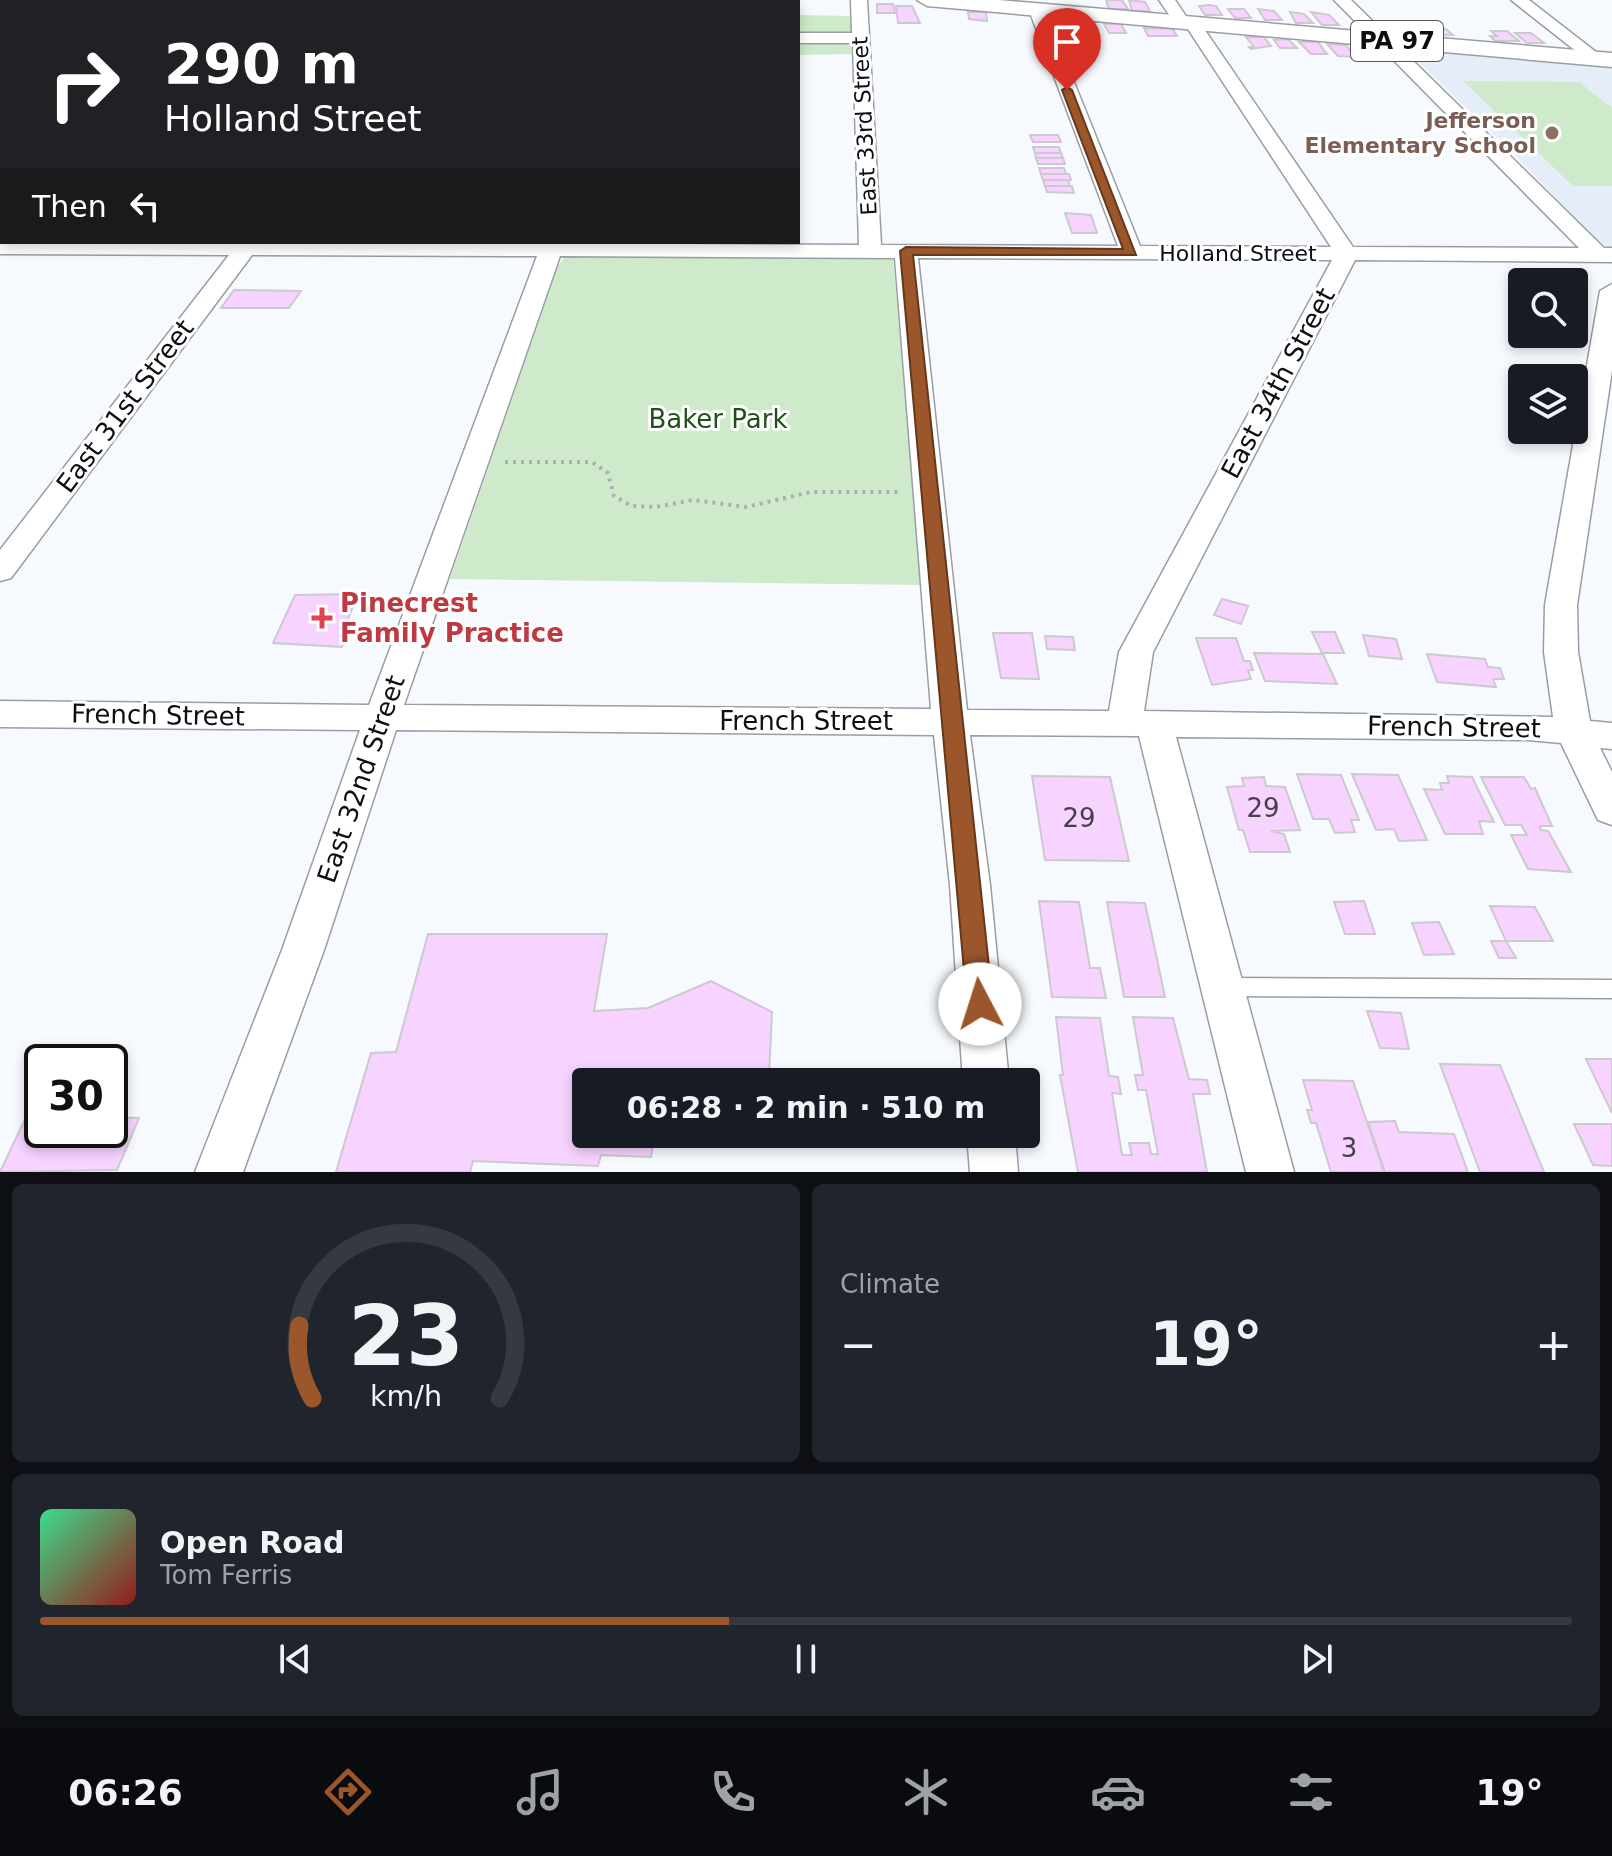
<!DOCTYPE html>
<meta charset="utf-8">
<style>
body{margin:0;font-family:"DejaVu Sans",sans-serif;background:#20242c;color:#f1f3f6;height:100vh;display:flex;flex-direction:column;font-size:30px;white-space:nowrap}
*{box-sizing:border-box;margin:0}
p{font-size:26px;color:#9ea1a6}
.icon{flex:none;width:44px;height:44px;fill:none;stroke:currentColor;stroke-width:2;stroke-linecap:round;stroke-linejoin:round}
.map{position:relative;height:1172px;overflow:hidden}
.panel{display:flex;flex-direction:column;gap:12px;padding:12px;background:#0d0f14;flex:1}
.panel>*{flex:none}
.top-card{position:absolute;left:0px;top:0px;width:800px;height:244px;box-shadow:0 4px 12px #0003;background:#202124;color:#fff;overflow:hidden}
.tools{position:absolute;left:1508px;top:268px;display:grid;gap:16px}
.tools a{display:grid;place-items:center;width:80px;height:80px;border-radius:8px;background:#171b24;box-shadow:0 4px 12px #0003;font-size:40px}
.speed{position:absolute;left:24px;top:1044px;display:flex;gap:16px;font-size:40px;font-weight:700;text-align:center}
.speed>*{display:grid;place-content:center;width:104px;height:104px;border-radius:50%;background:#171b24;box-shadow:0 4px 12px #0003;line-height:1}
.speed .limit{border:4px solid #111;border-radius:12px;background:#fff;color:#111}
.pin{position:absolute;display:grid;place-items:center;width:68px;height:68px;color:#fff;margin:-82px -34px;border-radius:50% 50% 50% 0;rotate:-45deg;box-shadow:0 0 8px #0007}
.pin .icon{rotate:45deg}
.me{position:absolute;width:88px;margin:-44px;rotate:355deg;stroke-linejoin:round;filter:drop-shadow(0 0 6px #0008)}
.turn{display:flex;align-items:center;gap:28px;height:168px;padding:0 32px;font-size:36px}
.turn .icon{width:104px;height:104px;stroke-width:2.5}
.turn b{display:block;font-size:56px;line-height:68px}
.then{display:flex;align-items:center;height:76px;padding:0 32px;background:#0003;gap:16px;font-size:30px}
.big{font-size:60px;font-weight:600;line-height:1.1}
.panel .tile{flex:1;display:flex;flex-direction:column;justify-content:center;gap:12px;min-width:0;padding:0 28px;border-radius:12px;background:#20242c}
.panel .dial{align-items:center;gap:0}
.dial svg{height:208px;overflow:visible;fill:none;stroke:#363941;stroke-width:7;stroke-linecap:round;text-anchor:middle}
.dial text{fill:#f1f3f6;stroke:none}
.song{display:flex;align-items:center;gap:24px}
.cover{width:96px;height:96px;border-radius:12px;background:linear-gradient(135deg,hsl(150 70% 55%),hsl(0 70% 35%))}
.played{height:8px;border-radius:4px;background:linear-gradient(90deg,#9b562b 45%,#363941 45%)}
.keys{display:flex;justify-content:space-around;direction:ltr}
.heat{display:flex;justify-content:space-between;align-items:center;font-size:44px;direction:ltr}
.panel .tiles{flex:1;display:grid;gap:12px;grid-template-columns:1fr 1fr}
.tile:last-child{grid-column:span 2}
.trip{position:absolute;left:572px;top:1068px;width:468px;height:80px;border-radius:8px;background:#171b24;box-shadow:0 4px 12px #0003;font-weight:600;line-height:80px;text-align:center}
.menu{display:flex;height:128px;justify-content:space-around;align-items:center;background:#090b0e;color:#9ea1a6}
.menu .icon{width:56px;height:56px}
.menu .selected{color:#9b562b}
.menu b{font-size:36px;color:#f1f3f6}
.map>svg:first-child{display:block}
</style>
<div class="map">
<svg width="1612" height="1172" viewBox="0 0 1612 1172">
<rect width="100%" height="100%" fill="#f6fafe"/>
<!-- built -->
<polygon fill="#e5eef8" points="1403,47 1612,63 1612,248 1597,241 1512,152"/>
<!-- green -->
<g fill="#ceeaca">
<polygon points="799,15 850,16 852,32 798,35"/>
<polygon points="798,41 851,42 852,54 798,55"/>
<polygon points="1463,81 1579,82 1612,108 1612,186 1573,186"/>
<polygon points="566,255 893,258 921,585 450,579 557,268"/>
</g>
<!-- building -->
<g fill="#f7d4ff" stroke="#cec8cf" stroke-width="2">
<polygon points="1106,0 1122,0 1128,9 1109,9"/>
<polygon points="1129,0 1145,2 1150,11 1132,11"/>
<polygon points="877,4 893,4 895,13 877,13"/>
<polygon points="1209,5 1216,6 1222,15 1205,15 1199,6"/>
<polygon points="896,6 912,6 920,23 898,23"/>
<polygon points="1228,9 1244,9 1251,18 1235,18"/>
<polygon points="1258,9 1274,11 1282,20 1265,20"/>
<polygon points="968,12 986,12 987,21 969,19"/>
<polygon points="1290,12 1304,14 1313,23 1296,23"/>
<polygon points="1311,12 1329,15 1339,25 1322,25"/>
<polygon points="1070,22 1094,22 1097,28 1065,28 1064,25"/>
<polygon points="1396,22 1406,22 1421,32 1404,32"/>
<polygon points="1104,24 1121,24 1126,33 1109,33"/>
<polygon points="1144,28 1173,29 1177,36 1148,36"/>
<polygon points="1423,29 1446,29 1453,35 1430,35"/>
<polygon points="1491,31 1507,31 1519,41 1495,41 1490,36 1497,36"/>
<polygon points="1515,33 1531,33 1544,43 1527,43"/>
<polygon points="1246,37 1264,37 1271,46 1251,49 1249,47 1254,47"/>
<polygon points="1274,40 1288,39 1297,48 1280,48"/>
<polygon points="1299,42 1318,42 1327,54 1311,54"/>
<polygon points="1327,44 1346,45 1355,57 1338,56"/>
<polygon points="1352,48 1372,48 1382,59 1367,59"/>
<polygon points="1030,135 1058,135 1061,142 1033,142"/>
<polygon points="1033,147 1059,147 1061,153 1035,153"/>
<polygon points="1035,153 1061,153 1063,158 1036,158"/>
<polygon points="1036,158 1063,158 1065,164 1038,164"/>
<polygon points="1039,168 1064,168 1066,174 1041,174"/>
<polygon points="1041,174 1069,174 1071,180 1043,180"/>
<polygon points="1043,180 1068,180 1070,186 1045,186"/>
<polygon points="1045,186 1072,186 1074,193 1047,192"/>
<polygon points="1065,213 1091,215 1097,233 1072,233"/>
<polygon points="234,290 301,291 289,308 221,308"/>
<polygon points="358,594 345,626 351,626 342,647 273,643 295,595"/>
<polygon points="1222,599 1248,606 1241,624 1214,615"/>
<polygon points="1312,632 1335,632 1344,653 1322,653"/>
<polygon points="993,633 1032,633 1039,679 1001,678"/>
<polygon points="1363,635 1396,639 1402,659 1369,656"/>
<polygon points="1045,636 1073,637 1075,650 1047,649"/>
<polygon points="1196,638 1236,638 1244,661 1250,661 1253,670 1248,670 1251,679 1212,685"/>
<polygon points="1254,653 1323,654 1337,684 1265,681"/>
<polygon points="1427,654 1485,659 1488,667 1500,668 1504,679 1493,679 1496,687 1437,682"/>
<polygon points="1297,774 1341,775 1359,820 1351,820 1355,832 1335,833 1329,819 1313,819"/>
<polygon points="1352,774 1398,775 1427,840 1399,841 1394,829 1376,830"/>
<polygon points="1032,776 1110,777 1129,861 1045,860"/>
<polygon points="1447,776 1472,777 1494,822 1479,821 1483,834 1445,834 1424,789 1442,790 1440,783 1449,783"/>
<polygon points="1264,777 1266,786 1285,787 1300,830 1271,831 1284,834 1290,852 1250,852 1243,830 1239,830 1227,787 1244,786 1242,778"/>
<polygon points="1481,777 1524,777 1531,789 1535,788 1552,826 1540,826 1541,830 1548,831 1571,872 1528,869 1511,835 1527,835 1521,825 1505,825"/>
<polygon points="1039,901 1079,902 1090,968 1100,968 1106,998 1052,997"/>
<polygon points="1364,901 1375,934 1345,934 1334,902"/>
<polygon points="1107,902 1145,903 1165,997 1124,997"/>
<polygon points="1490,906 1535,907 1553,941 1506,941"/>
<polygon points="1439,922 1454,954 1424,955 1412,923"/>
<polygon points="428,934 607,934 594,1011 648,1008 711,981 772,1012 769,1075 761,1082 586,1082 586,1134 761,1137 654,1137 651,1157 601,1155 598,1166 473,1161 470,1172 336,1172 371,1053 396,1052"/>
<polygon points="1491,941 1506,941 1516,958 1499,958"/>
<polygon points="1367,1011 1401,1013 1409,1049 1380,1048"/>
<polygon points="1056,1017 1100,1018 1109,1076 1118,1077 1121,1094 1112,1093 1122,1155 1132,1155 1129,1143 1149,1143 1151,1154 1158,1154 1146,1090 1138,1090 1135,1075 1143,1075 1133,1017 1173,1018 1189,1079 1207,1080 1210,1094 1193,1094 1207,1172 1078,1172 1060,1075 1063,1075"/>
<polygon points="1586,1059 1612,1059 1612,1113"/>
<polygon points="1440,1064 1500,1065 1544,1172 1480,1172"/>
<polygon points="1303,1080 1353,1081 1384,1172 1331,1172 1316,1123 1311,1123 1307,1110 1312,1110"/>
<polygon points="27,1115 42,1115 42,1130 110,1130 110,1117 139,1118 117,1170 0,1172"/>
<polygon points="1395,1121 1399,1132 1454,1134 1468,1172 1385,1172 1368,1122"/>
<polygon points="1574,1124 1612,1124 1612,1166 1593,1165"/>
</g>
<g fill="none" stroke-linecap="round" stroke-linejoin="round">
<defs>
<polygon id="lane" points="1223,978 1612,980 1612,998 1223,996 1215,994 1212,987 1215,980"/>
<g id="street">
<polygon points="4,0 21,0 2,2"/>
<polygon points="216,0 232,0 214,2"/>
<polygon points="424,0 440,0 422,2"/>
<rect x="649" y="0" width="16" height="2"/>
<path d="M851 0H867L881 245 1118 246 1029 10 1037 5 1045 10 1140 246 1331 247 1186 26 1176 25 1159 0H1175L1188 19 1198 20 1353 247 1579 248 1334 0H1351L1604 248H1612V262L1355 260 1153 652 1144 711 1553 717 1544 652 1545 605 1600 291 1612 284V370L1577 605 1578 652 1590 721 1612 723V749L1600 748 1612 772V825L1598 820 1561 743 1528 740 1176 737 1294 1172H1246L1139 736 970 735 990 885 1009 1082H963L950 885 934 735 396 730 324 950 243 1172H195L282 950 360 730 0 727V701L369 705 537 256 252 255 11 578 0 581V550L229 255 0 254V240L859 245 853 43H798V33H852ZM560 256 895 258 931 709 404 705ZM918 258 1332 260 1119 652 1109 711 967 710Z"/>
<polygon points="1511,0 1529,0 1605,59 1603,63 1591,63"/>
<rect x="0" y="31" width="2" height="10"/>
<polygon points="0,185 2,185 0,199"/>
<polygon points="967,1134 1015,1134 1018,1172 970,1172"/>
</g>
<polygon id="primary" points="917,0 999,0 1612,53 1612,67 927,6"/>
</defs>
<!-- lane casing -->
<use href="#lane" stroke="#989ea4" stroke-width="3"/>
<!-- street casing -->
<use href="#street" stroke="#989ea4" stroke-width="3"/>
<!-- primary casing -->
<use href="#primary" stroke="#989ea4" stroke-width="3"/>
<!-- path -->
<polyline stroke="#acafb2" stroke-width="4" stroke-dasharray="3 5" stroke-linecap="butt" points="505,462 592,462 608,473 614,496 632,506 656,507 693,500 746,507 811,492 899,492"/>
<!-- lane -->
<use href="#lane" fill="#fff" fill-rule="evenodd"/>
<!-- street -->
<use href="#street" fill="#fff" fill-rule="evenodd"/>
<!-- primary -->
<use href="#primary" fill="#fff" fill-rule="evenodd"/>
</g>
<!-- route -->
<polygon fill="#9b562b" stroke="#65381c" stroke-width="2" points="1067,87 1072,90 1136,255 913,255 993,1004 989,1011 980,1014 971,1011 967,1004 900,251 906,247 1123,249 1062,90"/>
<!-- markers -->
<circle fill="#8d6e63" stroke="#fff" stroke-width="3" cx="1552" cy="133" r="8"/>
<path fill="#e0444e" stroke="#fff" stroke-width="3" d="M318 606h8v8h8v8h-8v8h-8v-8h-8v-8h8z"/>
<g text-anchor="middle" stroke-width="6" stroke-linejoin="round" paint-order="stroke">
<!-- far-education labels -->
<g font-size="22" font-weight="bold" fill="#785e54" stroke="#fff" text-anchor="end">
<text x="1536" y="128">Jefferson<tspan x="1536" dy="25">Elementary School</tspan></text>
</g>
<!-- far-street labels -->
<g font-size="22" fill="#0c0e10" stroke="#fff">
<text transform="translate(864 126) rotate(-93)" y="8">East 33rd Street</text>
<text x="1238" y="261">Holland Street</text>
</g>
<!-- shield labels -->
<rect fill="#fff" stroke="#555658" stroke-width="2" x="1351" y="21" width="92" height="40" rx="6"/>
<g font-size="24" font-weight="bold" fill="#0c0e10">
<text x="1397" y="49">PA 97</text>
</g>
<!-- street labels -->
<g font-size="26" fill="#0c0e10" stroke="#fff">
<text transform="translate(1278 383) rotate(-62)" y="9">East 34th Street</text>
<text transform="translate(125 406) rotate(-53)" y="9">East 31st Street</text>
<text transform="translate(158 715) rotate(1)" y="9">French Street</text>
<text x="806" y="730">French Street</text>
<text transform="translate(1454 727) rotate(1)" y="9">French Street</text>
<text transform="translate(361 779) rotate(-71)" y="9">East 32nd Street</text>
</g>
<!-- park labels -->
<g font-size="26" fill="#21511b" stroke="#fff">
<text x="718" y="428">Baker Park</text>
</g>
<!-- health labels -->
<g font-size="26" font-weight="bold" fill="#be3a42" stroke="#fff" text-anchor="start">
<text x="340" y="612">Pinecrest<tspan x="340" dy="30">Family Practice</tspan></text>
</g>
<!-- near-number labels -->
<g font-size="26" fill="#47404c">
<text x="1263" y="817">29</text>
<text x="1079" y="827">29</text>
<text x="1349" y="1157">3</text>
</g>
</g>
</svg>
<div class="tools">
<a><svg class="icon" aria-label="search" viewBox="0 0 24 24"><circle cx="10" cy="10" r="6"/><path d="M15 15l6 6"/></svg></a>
<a><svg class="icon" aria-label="layers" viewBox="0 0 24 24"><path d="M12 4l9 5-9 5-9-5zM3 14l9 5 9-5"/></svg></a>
</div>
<div class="speed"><div class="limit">30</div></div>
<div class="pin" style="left:1067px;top:90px;background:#d93025"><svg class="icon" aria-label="arrive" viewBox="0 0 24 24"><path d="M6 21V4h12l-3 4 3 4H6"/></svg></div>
<svg class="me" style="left:980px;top:1004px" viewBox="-20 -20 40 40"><circle r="19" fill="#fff"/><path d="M0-13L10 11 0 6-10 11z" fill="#9b562b"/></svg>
<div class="trip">06:28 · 2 min · 510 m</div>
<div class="top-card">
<div class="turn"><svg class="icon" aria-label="right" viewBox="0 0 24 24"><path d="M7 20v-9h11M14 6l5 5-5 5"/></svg><div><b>290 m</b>Holland Street</div></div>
<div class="then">Then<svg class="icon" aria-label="left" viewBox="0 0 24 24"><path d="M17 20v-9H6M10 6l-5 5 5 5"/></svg></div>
</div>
</div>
<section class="panel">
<div class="tiles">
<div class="tile dial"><svg viewBox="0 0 100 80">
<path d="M14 69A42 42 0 1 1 86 69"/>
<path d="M14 69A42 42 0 0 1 9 41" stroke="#9b562b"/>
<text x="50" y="56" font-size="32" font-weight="700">23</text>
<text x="50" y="72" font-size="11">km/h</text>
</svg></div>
<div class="tile"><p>Climate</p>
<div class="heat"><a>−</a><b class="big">19°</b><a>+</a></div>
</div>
<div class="tile">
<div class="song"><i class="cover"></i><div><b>Open Road</b><p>Tom Ferris</p></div></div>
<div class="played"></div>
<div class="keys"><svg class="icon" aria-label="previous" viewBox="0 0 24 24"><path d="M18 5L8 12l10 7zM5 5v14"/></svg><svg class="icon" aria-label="pause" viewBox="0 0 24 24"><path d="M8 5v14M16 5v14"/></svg><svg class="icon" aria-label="next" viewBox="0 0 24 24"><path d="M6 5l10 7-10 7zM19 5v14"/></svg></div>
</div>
</div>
</section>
<nav class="menu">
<b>06:26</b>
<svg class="icon selected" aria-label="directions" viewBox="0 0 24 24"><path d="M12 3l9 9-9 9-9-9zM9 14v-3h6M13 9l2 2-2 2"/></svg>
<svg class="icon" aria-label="music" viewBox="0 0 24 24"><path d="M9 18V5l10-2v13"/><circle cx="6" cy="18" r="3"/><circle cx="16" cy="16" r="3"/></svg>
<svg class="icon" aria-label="phone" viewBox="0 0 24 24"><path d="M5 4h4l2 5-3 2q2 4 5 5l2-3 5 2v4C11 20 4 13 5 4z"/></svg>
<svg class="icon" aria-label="climate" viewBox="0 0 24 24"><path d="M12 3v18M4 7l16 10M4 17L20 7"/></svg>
<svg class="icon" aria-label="car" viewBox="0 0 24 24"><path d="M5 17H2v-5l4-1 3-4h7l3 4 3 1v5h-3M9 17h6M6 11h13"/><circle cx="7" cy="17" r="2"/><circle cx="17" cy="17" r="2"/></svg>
<svg class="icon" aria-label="filters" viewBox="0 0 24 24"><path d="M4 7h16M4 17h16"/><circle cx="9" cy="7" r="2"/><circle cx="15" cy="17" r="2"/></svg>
<b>19°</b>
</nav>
